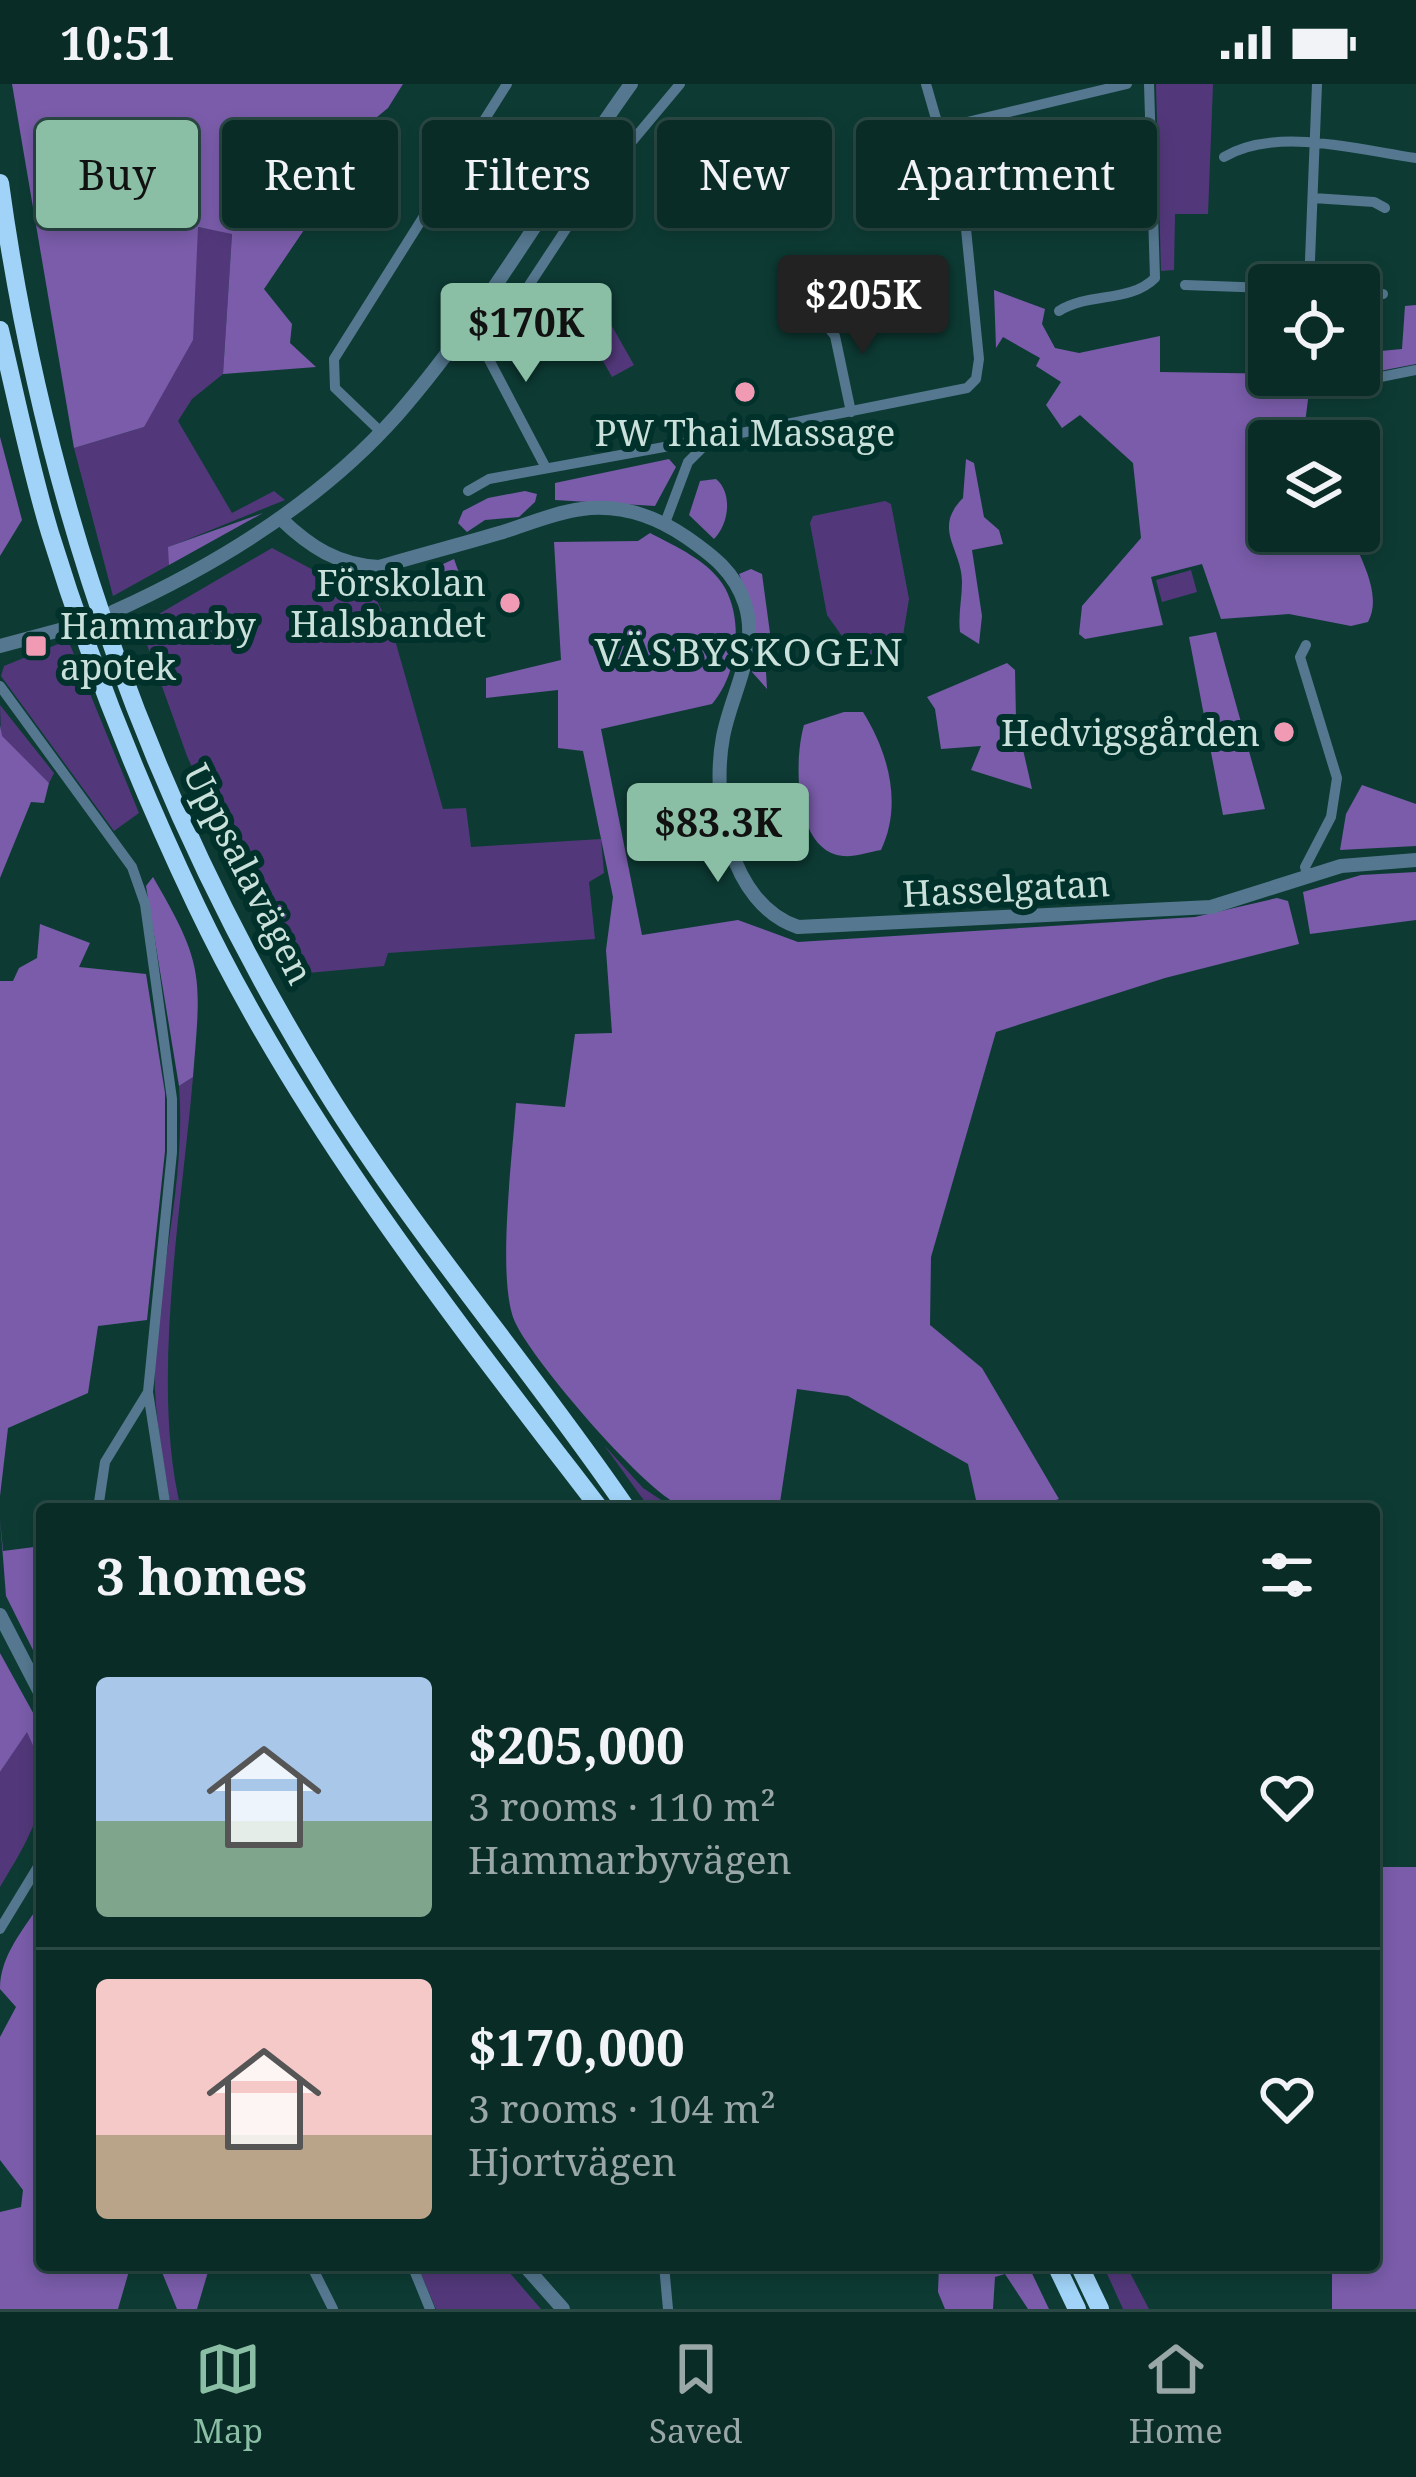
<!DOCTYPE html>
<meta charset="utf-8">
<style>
:root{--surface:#0a2c27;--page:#13342f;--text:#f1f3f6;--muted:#99a7a7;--line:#2a4844;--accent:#8abfa5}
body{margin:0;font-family:"Noto Serif",serif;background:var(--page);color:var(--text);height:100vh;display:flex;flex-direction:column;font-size:45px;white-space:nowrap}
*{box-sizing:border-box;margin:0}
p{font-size:39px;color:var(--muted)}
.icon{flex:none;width:66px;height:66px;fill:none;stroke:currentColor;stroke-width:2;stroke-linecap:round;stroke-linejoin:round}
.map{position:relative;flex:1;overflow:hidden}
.sheet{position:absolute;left:36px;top:1419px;width:1344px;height:768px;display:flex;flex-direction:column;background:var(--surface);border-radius:12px;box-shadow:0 6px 18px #0003,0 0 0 3px var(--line)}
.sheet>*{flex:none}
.top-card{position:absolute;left:36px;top:36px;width:1344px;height:108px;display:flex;gap:24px}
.controls{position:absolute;left:1248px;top:180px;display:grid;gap:24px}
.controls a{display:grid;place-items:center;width:132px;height:132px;border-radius:12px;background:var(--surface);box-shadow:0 6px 18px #0003,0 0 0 3px var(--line);font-size:60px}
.price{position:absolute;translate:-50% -102px;padding:0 27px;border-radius:12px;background:var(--accent);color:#111;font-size:39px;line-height:78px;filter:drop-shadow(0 3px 6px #0008)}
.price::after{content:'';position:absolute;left:50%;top:72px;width:36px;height:27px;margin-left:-18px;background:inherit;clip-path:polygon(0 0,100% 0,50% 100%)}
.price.on{background:#222;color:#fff}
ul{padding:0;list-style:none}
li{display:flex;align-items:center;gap:36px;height:300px;padding:0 60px}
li+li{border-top:3px solid var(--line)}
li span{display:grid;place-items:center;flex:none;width:336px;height:240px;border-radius:12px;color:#555}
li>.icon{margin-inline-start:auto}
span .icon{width:144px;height:144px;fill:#fffc;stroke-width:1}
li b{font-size:51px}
h2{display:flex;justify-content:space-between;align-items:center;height:144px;padding:0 60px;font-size:51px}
.chip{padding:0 42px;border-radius:12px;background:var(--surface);box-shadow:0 6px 18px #0003,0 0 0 3px var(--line);font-size:42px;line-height:108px}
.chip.on{background:var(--accent);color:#111}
.status{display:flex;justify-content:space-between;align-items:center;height:84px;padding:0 60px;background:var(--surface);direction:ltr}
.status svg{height:33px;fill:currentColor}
.menu{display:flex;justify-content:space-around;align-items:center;height:168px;border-top:3px solid var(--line);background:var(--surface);font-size:33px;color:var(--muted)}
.menu a{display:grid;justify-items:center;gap:6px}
.menu .on{color:var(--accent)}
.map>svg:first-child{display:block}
.green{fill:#52387a}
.forest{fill:#7a5caa}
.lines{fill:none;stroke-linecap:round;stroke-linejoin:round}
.minor{stroke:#557890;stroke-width:10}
.tertiary{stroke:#557890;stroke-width:14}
.motorway{stroke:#a0d3f7;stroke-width:18}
.poi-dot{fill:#f09ab4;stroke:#00312a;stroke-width:4.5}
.labels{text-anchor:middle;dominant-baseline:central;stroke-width:12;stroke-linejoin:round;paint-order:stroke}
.poi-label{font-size:36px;fill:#cae1db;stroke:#00312a;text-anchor:end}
.street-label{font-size:36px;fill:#cae1db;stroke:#00312a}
.neighbourhood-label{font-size:39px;letter-spacing:3px;fill:#cae1db;stroke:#00312a}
</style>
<div class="status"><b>10:51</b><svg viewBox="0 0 49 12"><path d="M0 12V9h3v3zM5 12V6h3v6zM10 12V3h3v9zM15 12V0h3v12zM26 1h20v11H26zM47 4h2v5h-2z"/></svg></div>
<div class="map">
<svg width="1416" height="2225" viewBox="0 0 1416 2225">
<rect width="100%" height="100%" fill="#0d3b34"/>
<path class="green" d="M1156,0H1213L1208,130H1175L1174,186L1161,187Z
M197,143L232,149L223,290L192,315L178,337L232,429L274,407L285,416L169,463V481L113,512L74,364L144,343L191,197Z
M609,237L634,281L612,293L587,249Z
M885,417L891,420L909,515L899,576L864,583L827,531L810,439L813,432Z
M272,464L334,497L371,505L393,549L443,725L466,724L471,763L601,755L604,789L589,798L595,855L388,869L384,882L286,891L187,672L140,541Z
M1191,486L1197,508L1162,518L1156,496Z
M68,556L139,729L114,747L1,592L4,582Z
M0,621L54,689L49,699L1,652Z
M193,993C182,1123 150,1300 181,1425H171C163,1373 152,1322 155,1269C161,1180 186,1092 179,1002Z
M604,1361L643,1404L675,1425H650Z
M27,1647C64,1703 29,1754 0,1803V1688Z
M417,2181H503L541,2225H436Z
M1103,2181H1126L1149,2225H1123Z"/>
<path class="forest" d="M12,0H403L388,24L365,43L346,84L264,205L292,240L290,259L316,283L223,290L232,150L198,143L193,256L144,343L74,364Z
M994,206L1045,225L1042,240L1055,264L1079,269L1160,252V288L1358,291L1310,300L1305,339L1312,357H1269V447H1349C1360,473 1383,511 1368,538L1351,542L1289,530L1221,535L1202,480L1151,493L1163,541L1085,555L1079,550L1082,522L1141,454L1133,379L1080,331L1062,344L1046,321L1061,298L1036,282L1040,274L1003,253L996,264Z
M1416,221V280L1359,291V269L1402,265L1405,222Z
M0,353L22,436L0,472Z
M669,375L676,383L655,422L555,416V399Z
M966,375L974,379L984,433L999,446L1003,460L972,466L982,532L979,560L960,548C958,530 962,515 962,498C962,465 932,445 963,414Z
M716,395C733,409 729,440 714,455L689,431L700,397Z
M525,407L537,410L535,418L519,433L485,436L467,448L458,439L463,427L488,414Z
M263,429L169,481L168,463Z
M650,449C675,462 711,478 725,504C744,539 737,591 712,620L601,645L642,851L738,836L798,858L1195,833L1277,814L1288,817L1299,860L1165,894L996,948L931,1173L930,1241L982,1284L1059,1415L1029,1425H978L968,1380L848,1312L797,1305L779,1425C752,1425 713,1432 687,1425C649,1414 532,1276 515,1238C496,1196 513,1069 516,1019L565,1023L575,950L612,949L606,866L613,813L583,667L558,664V606L486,614V594L561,576L554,458L638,457Z
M454,475L459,489L402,511L400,500Z
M751,485L762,490L772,564L765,571L767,605L752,588V522L739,490Z
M1216,548L1265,725L1223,731L1189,553Z
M1007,579L1015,586L1016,635L1032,705L971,686L981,662L941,665L935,625L927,613Z
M844,628H863C888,668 903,720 881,766C869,768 855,773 843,772C793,767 794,675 804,641Z
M0,641L2,652L49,699L44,719L31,718L0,794Z
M1362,701L1416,720V762L1340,766L1346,730Z
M1416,788V836L1310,850L1303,808L1361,791Z
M153,793C205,882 201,892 193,993L179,1002L146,802Z
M40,840L90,859L79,883L146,890L165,1009V1067L147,1236L98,1242L88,1309L8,1344L0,1412V897H13L19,884L37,874Z
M0,1435L3,1467L42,1462V1584L6,1512Z
M0,1569L42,1645V1681L27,1648L0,1688Z
M1374,1783H1416V2225H1332V2181H1374Z
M42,1817V2181H143L129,2187L118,2225H0V2128L21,2123L23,2106L0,2076V1953L16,1923L0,1905C0,1871 24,1845 42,1817Z
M159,2181H210L197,2225H177Z
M939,2181H1028L1049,2225H1028L1005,2190L995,2193L993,2225H945L938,2208Z"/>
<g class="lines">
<path class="minor" d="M942,44L1127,0
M1224,73C1276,42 1359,66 1416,74
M1313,114L1374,118L1385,124
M965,135L1153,98
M1185,201L1269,204
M1309,201L1317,0
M1359,209L1383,210
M1059,227C1089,208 1130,219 1155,194L1149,0
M827,242L835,252L851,328
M1316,306L1416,286
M380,347L335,304L334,275L507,0
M546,384L485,268L593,104L680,0
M468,407L489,395L708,355
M665,439L688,378L711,355L967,304L976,295L979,275L965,135L926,0
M1306,561L1300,573L1337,694L1331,733L1305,783L1308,794
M0,602L132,783L145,820L172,1015V1068L148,1308L166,1425
M98,1425L105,1378L148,1308
M0,1845L42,1776
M311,2181L333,2225
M412,2181L430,2225
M664,2181L668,2225"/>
<path class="tertiary" d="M281,435C310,463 338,481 379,483C420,471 462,460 503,448C528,440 556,428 582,425C620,420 655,432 686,453C712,471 735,488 745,520C760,566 731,609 723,653C711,717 729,820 798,843L1211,823L1341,782L1416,776
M113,528C219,480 320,418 398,330C486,229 553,108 631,0
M0,562L71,543
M0,1531L42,1612
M524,2181L563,2225"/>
<path class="motorway" d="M0,99C44,422 154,728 325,1005C416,1152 530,1283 627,1425
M0,246C16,313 30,383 50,449C89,576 139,701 196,821C300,1040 453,1233 600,1425
M1056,2181L1077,2225
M1079,2181L1100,2225"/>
</g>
<g class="poi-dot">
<circle cx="745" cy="308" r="12"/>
<circle cx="510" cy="519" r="12"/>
<rect x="24" y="550" width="24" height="24" rx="6"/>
<circle cx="1284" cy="648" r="12"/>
</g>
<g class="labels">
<g class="poi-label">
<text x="745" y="348" text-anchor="middle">PW Thai Massage</text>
<text x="486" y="498">Förskolan<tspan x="486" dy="41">Halsbandet</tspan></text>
<text x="60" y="541" text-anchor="start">Hammarby<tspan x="60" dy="41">apotek</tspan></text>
<text x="1260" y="648">Hedvigsgården</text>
</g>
<g class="street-label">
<text transform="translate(249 790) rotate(63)">Uppsalavägen</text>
<text transform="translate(1006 804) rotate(-3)">Hasselgatan</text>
</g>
<g class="neighbourhood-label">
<text x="750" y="566">VÄSBYSKOGEN</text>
</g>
</g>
</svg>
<div class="controls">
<a><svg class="icon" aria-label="locate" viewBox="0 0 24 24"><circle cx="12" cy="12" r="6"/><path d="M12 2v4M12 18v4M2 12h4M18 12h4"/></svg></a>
<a><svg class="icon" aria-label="layers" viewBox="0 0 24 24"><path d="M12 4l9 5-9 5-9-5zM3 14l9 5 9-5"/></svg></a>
</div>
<b class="price on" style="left:863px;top:273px">$205K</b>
<b class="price" style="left:526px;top:301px">$170K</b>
<b class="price" style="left:718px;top:801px">$83.3K</b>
<div class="top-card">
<a class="chip on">Buy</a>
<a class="chip">Rent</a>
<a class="chip">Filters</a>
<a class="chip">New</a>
<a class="chip">Apartment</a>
</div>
<section class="sheet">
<h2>3 homes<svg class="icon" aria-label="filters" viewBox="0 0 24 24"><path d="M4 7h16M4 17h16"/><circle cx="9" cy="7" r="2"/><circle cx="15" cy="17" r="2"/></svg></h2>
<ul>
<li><span style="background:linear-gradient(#a9c7e8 60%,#7fa58c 0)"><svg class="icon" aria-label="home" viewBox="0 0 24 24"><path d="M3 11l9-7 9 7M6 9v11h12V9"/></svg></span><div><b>$205,000</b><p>3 rooms · 110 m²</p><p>Hammarbyvägen</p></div><svg class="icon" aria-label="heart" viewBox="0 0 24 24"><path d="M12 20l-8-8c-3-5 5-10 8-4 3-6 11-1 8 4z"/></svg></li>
<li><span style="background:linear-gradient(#f6c9c9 65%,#b9a48a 0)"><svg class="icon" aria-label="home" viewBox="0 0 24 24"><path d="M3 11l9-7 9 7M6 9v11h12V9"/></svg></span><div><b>$170,000</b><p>3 rooms · 104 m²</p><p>Hjortvägen</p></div><svg class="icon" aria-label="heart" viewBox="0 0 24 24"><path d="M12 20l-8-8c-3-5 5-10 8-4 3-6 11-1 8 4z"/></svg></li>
</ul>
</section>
</div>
<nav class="menu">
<a class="on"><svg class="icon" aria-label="map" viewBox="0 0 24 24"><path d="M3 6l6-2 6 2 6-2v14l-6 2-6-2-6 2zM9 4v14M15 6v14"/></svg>Map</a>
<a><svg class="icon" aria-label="saved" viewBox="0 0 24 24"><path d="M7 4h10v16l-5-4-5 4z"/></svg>Saved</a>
<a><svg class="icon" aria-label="home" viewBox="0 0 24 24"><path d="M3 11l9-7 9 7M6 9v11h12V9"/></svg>Home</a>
</nav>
